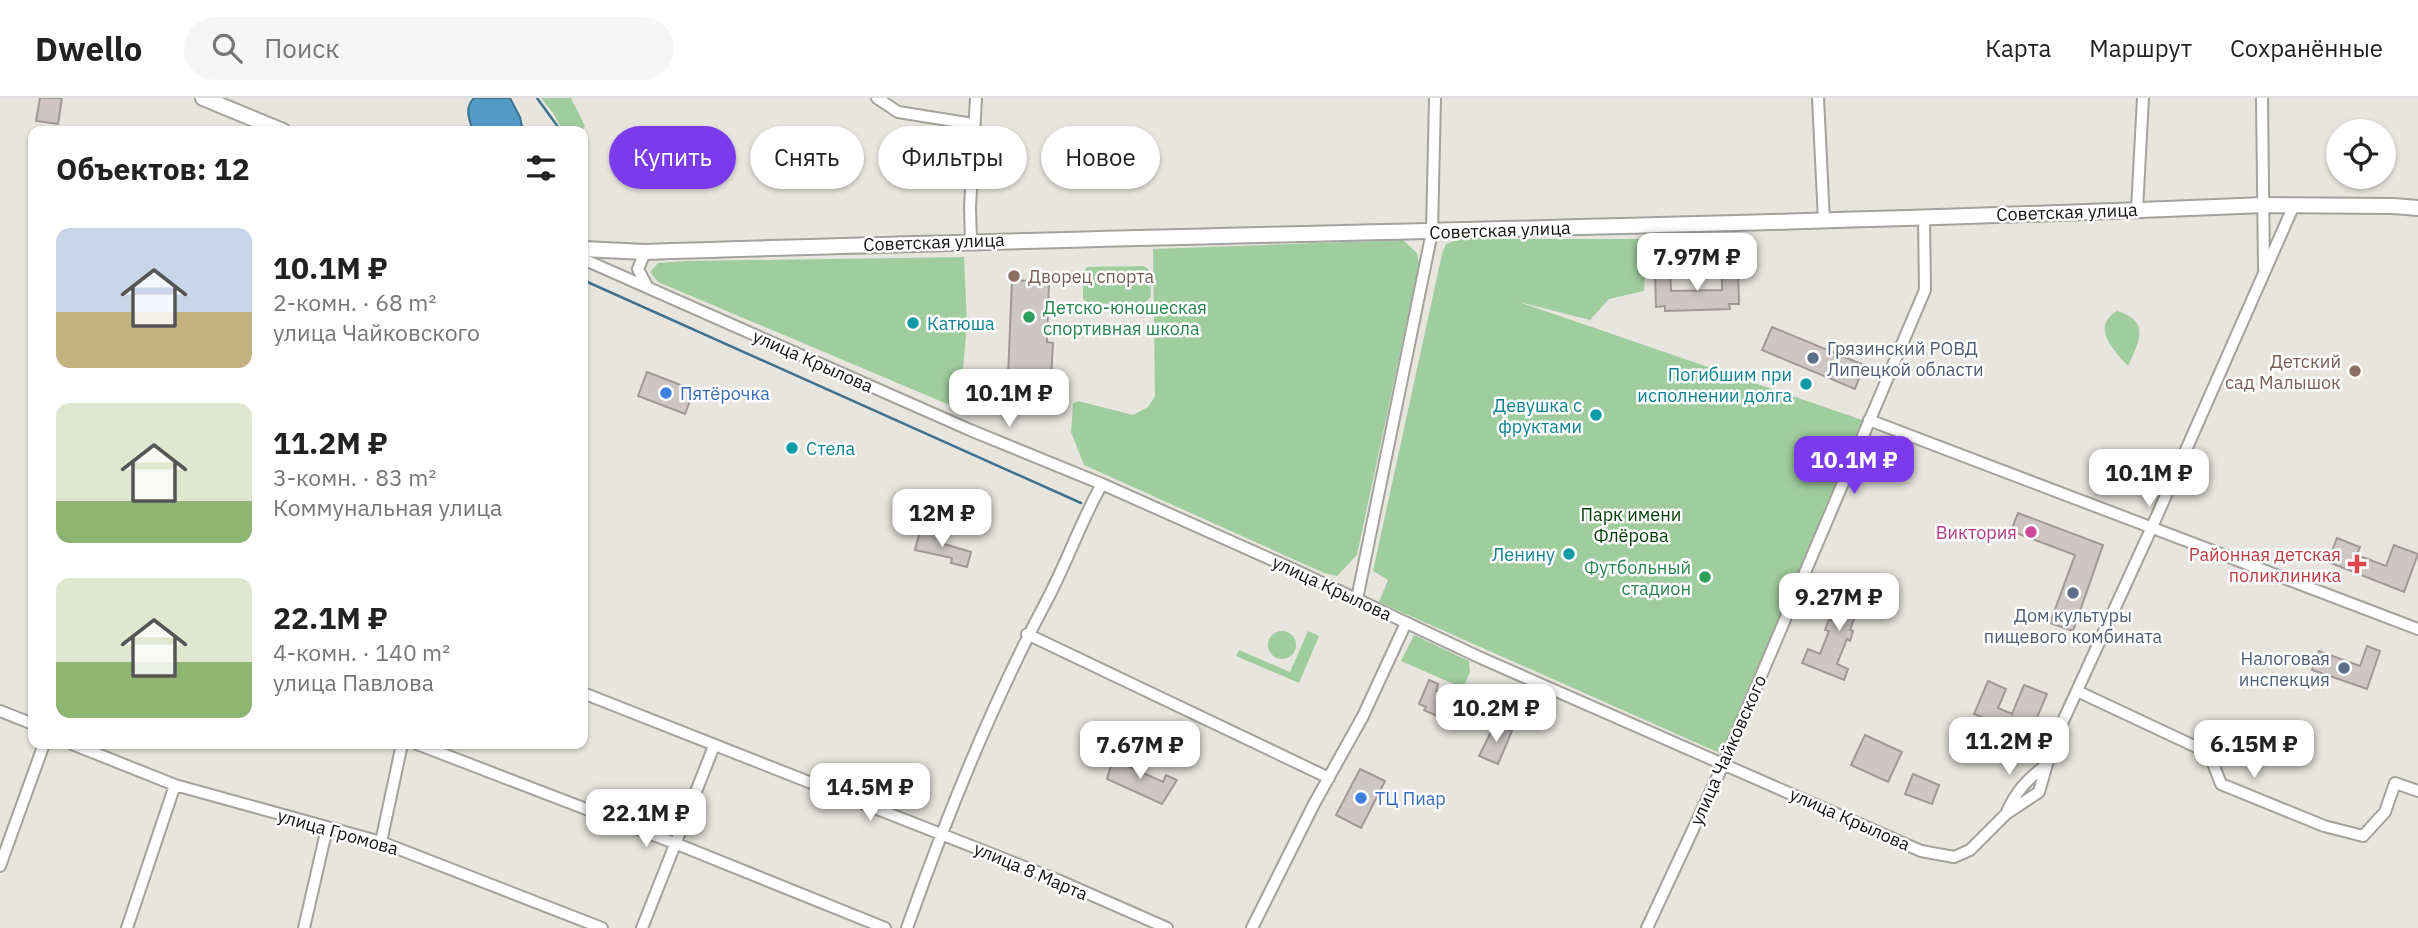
<!DOCTYPE html>
<html lang="ru">
<meta charset="utf-8">
<style>
:root{--surface:#fff;--page:#f6f6f6;--text:#222;--muted:#767676;--line:#e0e0e0;--accent:#7c3aed}
body{margin:0;font-family:"IBM Plex Sans",sans-serif;background:var(--page);color:var(--text);height:100vh;display:flex;flex-direction:column;font-size:26px;white-space:nowrap}
*{box-sizing:border-box;margin:0}
p{font-size:23px;color:var(--muted)}
.icon{flex:none;width:38px;height:38px;fill:none;stroke:currentColor;stroke-width:2;stroke-linecap:round;stroke-linejoin:round}
.map{position:relative;flex:1;overflow:hidden}
.side{position:absolute;left:28px;top:28px;width:560px;height:623px;display:flex;flex-direction:column;background:var(--surface);border-radius:14px;box-shadow:0 2px 5px #0004}
.side>*{flex:none}
.guide{position:absolute;left:609px;top:28px;width:665px;height:63px;display:flex;gap:14px}
.buttons{position:absolute;left:2326px;top:21px;display:grid;gap:14px}
.buttons a{display:grid;place-items:center;width:70px;height:70px;border-radius:50%;background:var(--surface);box-shadow:0 2px 5px #0004;font-size:35px}
.price{position:absolute;translate:-50% -60px;padding:0 16px;border-radius:14px;background:#fff;color:#222;font-size:23px;line-height:46px;filter:drop-shadow(0 2px 4px #0008)}
.price::after{content:'';position:absolute;left:50%;top:42px;width:21px;height:16px;margin-left:-10px;background:inherit;clip-path:polygon(0 0,100% 0,50% 100%)}
.price.active{background:var(--accent);color:#fff}
ul{padding:0;list-style:none}
li{display:flex;align-items:center;gap:21px;height:175px;padding:0 28px}
li span{display:grid;place-items:center;flex:none;width:196px;height:140px;border-radius:14px;color:#555}
li>.icon{margin-inline-start:auto}
span .icon{width:84px;height:84px;fill:#fffc;stroke-width:1}
li b{font-size:30px}
h2{display:flex;justify-content:space-between;align-items:center;height:84px;padding:0 28px;font-size:30px}
.tag{padding:0 24px;border-radius:32px;background:var(--surface);box-shadow:0 2px 5px #0004;font-size:24px;line-height:63px}
.tag.active{background:var(--accent);color:#fff}
header{display:flex;align-items:center;gap:42px;box-sizing:border-box;height:98px;padding:0 35px;background:var(--surface);border-bottom:2px solid var(--line)}
header strong{font-size:33px}
nav{display:flex;gap:38px;margin-inline-start:auto;font-size:24px}
.search{width:490px;height:63px;background:var(--page);display:flex;align-items:center;gap:18px;box-sizing:border-box;padding:0 24px;border-radius:38px;color:var(--muted);font-size:26px}
.map>svg:first-child{display:block}
.green{fill:#a0cd9e}
.water{fill:#519bc6;stroke:#3f7290;stroke-width:2}
.lines{fill:none;stroke-linecap:round;stroke-linejoin:round}
.stream{stroke:#3f7290;stroke-width:2.5}
.building{fill:#cdc6c5;stroke:#9f9897;stroke-width:2}
.street-casing{stroke:#a4a29c;stroke-width:14}
.secondary-casing{stroke:#a4a29c;stroke-width:18}
.street{stroke:#fff;stroke-width:10}
.secondary{stroke:#fff;stroke-width:14}
.education-dot{fill:#8d6e63;stroke:#fff;stroke-width:2.5}
.leisure-dot{fill:#2e9e5b;stroke:#fff;stroke-width:2.5}
.culture-dot{fill:#0f9aa8;stroke:#fff;stroke-width:2.5}
.service-dot{fill:#5c6f8a;stroke:#fff;stroke-width:2.5}
.shop-dot{fill:#3f7fe0;stroke:#fff;stroke-width:2.5}
.hotel-dot{fill:#d1479c;stroke:#fff;stroke-width:2.5}
.health-dot{fill:#e0444e;stroke:#fff;stroke-width:2.5}
.labels{text-anchor:middle;dominant-baseline:central;stroke-width:5;stroke-linejoin:round;paint-order:stroke}
.street-label{font-size:18px;fill:#141311;stroke:#fff}
.education-label{font-size:18px;fill:#785e54;stroke:#fff;text-anchor:start}
.leisure-label{font-size:18px;fill:#27864d;stroke:#fff;text-anchor:start}
.culture-label{font-size:18px;fill:#0d838f;stroke:#fff;text-anchor:end}
.service-label{font-size:18px;fill:#4e5e75;stroke:#fff;text-anchor:start}
.shop-label{font-size:18px;fill:#366cbe;stroke:#fff;text-anchor:start}
.park-label{font-size:18px;fill:#003b03;stroke:#fff}
.hotel-label{font-size:18px;fill:#b23c85;stroke:#fff;text-anchor:end}
.health-label{font-size:18px;fill:#be3a42;stroke:#fff;text-anchor:end}
</style>
<header>
<strong>Dwello</strong>
<div class="search"><svg class="icon" aria-label="search" viewBox="0 0 24 24"><circle cx="10" cy="10" r="6"/><path d="M15 15l6 6"/></svg>Поиск</div>
<nav><a>Карта</a><a>Маршрут</a><a>Сохранённые</a></nav>
</header>
<div class="map">
<svg width="2418" height="830" viewBox="0 0 2418 830">
<rect width="100%" height="100%" fill="#e8e5df"/>
<path class="green" d="M541,0H571L585,28L582,33H563L553,15Z
M1459,141H1647L1644,193L1609,201L1590,222L1519,204L1865,323L1724,657L1379,504L1388,482L1373,473L1442,156L1446,146Z
M1403,142L1417,155L1419,166L1357,457L1337,478L1324,475L1084,367L1071,334L1073,306L1078,303L1133,317L1148,309L1155,298L1153,151Z
M964,159L967,226L960,307L952,308L658,184L650,174L658,165L685,163Z
M1144,168L1150,173L1151,199L1145,205L1088,206L1083,201V175L1087,169Z
M2117,213C2151,223 2139,244 2128,268C2114,253 2090,229 2117,213Z
M1268 547a14 14 0 1 1 28 0a14 14 0 1 1-28 0Z
M1308,533L1319,538L1299,585L1236,558L1239,552L1290,574Z
M1414,537L1469,563L1470,574L1463,590L1401,563Z"/>
<path class="water" d="M474,0H510L520,19L523,33H473C469,21 464,10 474,0Z"/>
<g class="lines">
<path class="stream" d="M537,0L561,33
M583,182L1081,405"/>
</g>
<path class="building" d="M40,0H62L58,26L36,23Z
M1722,169H1738L1739,206H1729L1730,211L1700,212L1665,213V208L1656,209L1655,172L1670,171L1671,193L1722,192Z
M1012,182L1049,184L1047,244L1053,245L1051,280L1008,278Z
M1772,229L1864,267L1855,291L1762,252Z
M647,274L694,292L685,316L638,298Z
M2018,415L2103,447L2073,533L2050,525L2075,457L2011,433Z
M920,433L946,439L944,446L971,454L967,469L951,465L952,460L915,452Z
M2337,440L2360,449L2357,457L2386,468L2394,447L2418,456L2404,494L2328,464Z
M1834,488L1874,504L1868,520L1856,516L1850,532L1853,533L1850,543L1847,541L1837,566L1848,571L1844,582L1802,565L1808,551L1820,556L1829,533L1825,532L1829,521L1834,523L1841,504L1829,500Z
M2367,548L2380,553L2367,591L2312,572L2319,553L2360,568Z
M1429,582L1438,586L1436,593L1446,597L1437,618L1424,612L1426,609L1419,606Z
M1988,583L2006,591L1998,610L2012,616L2024,587L2047,596L2021,657L2005,650L2012,631L1974,616Z
M1495,626L1512,633L1498,666L1479,658Z
M1865,637L1902,654L1888,684L1851,667Z
M1115,654L1124,658L1121,665L1163,684L1166,677L1177,682L1162,706L1107,681Z
M1360,671L1385,683L1361,730L1336,717Z
M1913,676L1939,687L1932,706L1905,696Z"/>
<g class="lines">
<g class="street-casing">
<path id="street" d="M877,0L898,14L973,26
M1818,0L1824,123
M2262,0L2264,170
M2137,112L2143,0
M971,143L970,109L976,0
M645,154L638,171L647,188
M583,161L970,332L1102,386L1297,473L1481,560L1921,753L1954,759L1970,752L2006,716L2039,694L2053,645L2152,429L2294,107
M1869,322L2418,531
M1357,501L1432,134L1435,0
M1027,536L1329,680
M2077,593L2209,655L2221,686L2324,728L2363,738L2385,714L2395,685L2418,693
M583,595L1060,783L1167,830
M0,613L33,626
M72,646L175,687L381,744L602,830
M417,646L677,746L885,830
M2006,716C2015,695 2026,682 2045,668
M381,744L402,646
M0,768L44,646
M127,830L175,687
M304,830L327,730
M642,830L714,648
M907,830C947,717 991,607 1047,502C1067,464 1081,423 1102,386
M1252,830L1314,706L1363,618L1406,525
M1647,830L1724,665L1925,192L1924,119"/>
</g>
<g class="secondary-casing">
<path id="secondary" d="M203,0L283,33
M583,151L645,154C1185,136 1725,130 2264,107L2393,108L2418,110"/>
</g>
<use href="#street" class="street"/>
<use href="#secondary" class="secondary"/>
</g>
<g class="education-dot">
<circle cx="1014" cy="178" r="7"/>
<circle cx="2355" cy="273" r="7"/>
</g>
<g class="leisure-dot">
<circle cx="1029" cy="219" r="7"/>
<circle cx="1705" cy="479" r="7"/>
</g>
<g class="culture-dot">
<circle cx="913" cy="225" r="7"/>
<circle cx="1806" cy="286" r="7"/>
<circle cx="1596" cy="317" r="7"/>
<circle cx="792" cy="350" r="7"/>
<circle cx="1569" cy="456" r="7"/>
</g>
<g class="service-dot">
<circle cx="1813" cy="260" r="7"/>
<circle cx="2073" cy="495" r="7"/>
<circle cx="2344" cy="570" r="7"/>
</g>
<g class="shop-dot">
<circle cx="666" cy="295" r="7"/>
<circle cx="1361" cy="700" r="7"/>
</g>
<circle class="hotel-dot" cx="2031" cy="434" r="7"/>
<path class="health-dot" d="M2353.5 455.5h7v7h7v7h-7v7h-7v-7h-7v-7h7z"/>
<g class="labels">
<g class="street-label">
<text transform="translate(2067 114) rotate(-2)">Советская улица</text>
<text transform="translate(1500 132) rotate(-2)">Советская улица</text>
<text transform="translate(934 144) rotate(-2)">Советская улица</text>
<text transform="translate(813 263) rotate(24)">улица Крылова</text>
<text transform="translate(1332 490) rotate(25)">улица Крылова</text>
<text transform="translate(1728 652) rotate(-66)">улица Чайковского</text>
<text transform="translate(1850 721) rotate(24)">улица Крылова</text>
<text transform="translate(338 734) rotate(16)">улица Громова</text>
<text transform="translate(1031 773) rotate(23)">улица 8 Марта</text>
</g>
<g class="education-label">
<text x="1028" y="178">Дворец спорта</text>
<text x="2341" y="263" text-anchor="end">Детский<tspan x="2341" dy="21">сад Малышок</tspan></text>
</g>
<g class="leisure-label">
<text x="1043" y="209">Детско-юношеская<tspan x="1043" dy="21">спортивная школа</tspan></text>
<text x="1691" y="469" text-anchor="end">Футбольный<tspan x="1691" dy="21">стадион</tspan></text>
</g>
<g class="culture-label">
<text x="927" y="225" text-anchor="start">Катюша</text>
<text x="1792" y="276">Погибшим при<tspan x="1792" dy="21">исполнении долга</tspan></text>
<text x="1582" y="307">Девушка с<tspan x="1582" dy="21">фруктами</tspan></text>
<text x="806" y="350" text-anchor="start">Стела</text>
<text x="1555" y="456">Ленину</text>
</g>
<g class="service-label">
<text x="1827" y="250">Грязинский РОВД<tspan x="1827" dy="21">Липецкой области</tspan></text>
<text x="2073" y="517" text-anchor="middle">Дом культуры<tspan x="2073" dy="21">пищевого комбината</tspan></text>
<text x="2330" y="560" text-anchor="end">Налоговая<tspan x="2330" dy="21">инспекция</tspan></text>
</g>
<g class="shop-label">
<text x="680" y="295">Пятёрочка</text>
<text x="1375" y="700">ТЦ Пиар</text>
</g>
<g class="park-label">
<text x="1631" y="416">Парк имени<tspan x="1631" dy="21">Флёрова</tspan></text>
</g>
<g class="hotel-label">
<text x="2017" y="434">Виктория</text>
</g>
<g class="health-label">
<text x="2341" y="456">Районная детская<tspan x="2341" dy="21">поликлиника</tspan></text>
</g>
</g>
</svg>
<div class="buttons">
<a><svg class="icon" aria-label="locate" viewBox="0 0 24 24"><circle cx="12" cy="12" r="6"/><path d="M12 2v4M12 18v4M2 12h4M18 12h4"/></svg></a>
</div>
<b class="price" style="left:1697px;top:195px">7.97M ₽</b>
<b class="price" style="left:1009px;top:331px">10.1M ₽</b>
<b class="price active" style="left:1854px;top:398px">10.1M ₽</b>
<b class="price" style="left:2149px;top:411px">10.1M ₽</b>
<b class="price" style="left:942px;top:451px">12M ₽</b>
<b class="price" style="left:1839px;top:535px">9.27M ₽</b>
<b class="price" style="left:1496px;top:646px">10.2M ₽</b>
<b class="price" style="left:2009px;top:679px">11.2M ₽</b>
<b class="price" style="left:2254px;top:682px">6.15M ₽</b>
<b class="price" style="left:1140px;top:683px">7.67M ₽</b>
<b class="price" style="left:870px;top:725px">14.5M ₽</b>
<b class="price" style="left:646px;top:751px">22.1M ₽</b>
<div class="guide">
<a class="tag active">Купить</a>
<a class="tag">Снять</a>
<a class="tag">Фильтры</a>
<a class="tag">Новое</a>
</div>
<section class="side">
<h2>Объектов: 12<svg class="icon" aria-label="filters" viewBox="0 0 24 24"><path d="M4 7h16M4 17h16"/><circle cx="9" cy="7" r="2"/><circle cx="15" cy="17" r="2"/></svg></h2>
<ul>
<li><span style="background:linear-gradient(#c9d6e8 60%,#c2b280 0)"><svg class="icon" aria-label="home" viewBox="0 0 24 24"><path d="M3 11l9-7 9 7M6 9v11h12V9"/></svg></span><div><b>10.1M ₽</b><p>2-комн. · 68 m²</p><p>улица Чайковского</p></div></li>
<li><span style="background:linear-gradient(#dfe7d0 70%,#8fb573 0)"><svg class="icon" aria-label="home" viewBox="0 0 24 24"><path d="M3 11l9-7 9 7M6 9v11h12V9"/></svg></span><div><b>11.2M ₽</b><p>3-комн. · 83 m²</p><p>Коммунальная улица</p></div></li>
<li><span style="background:linear-gradient(#dfe7d0 60%,#8fb573 0)"><svg class="icon" aria-label="home" viewBox="0 0 24 24"><path d="M3 11l9-7 9 7M6 9v11h12V9"/></svg></span><div><b>22.1M ₽</b><p>4-комн. · 140 m²</p><p>улица Павлова</p></div></li>
</ul>
</section>
</div>
